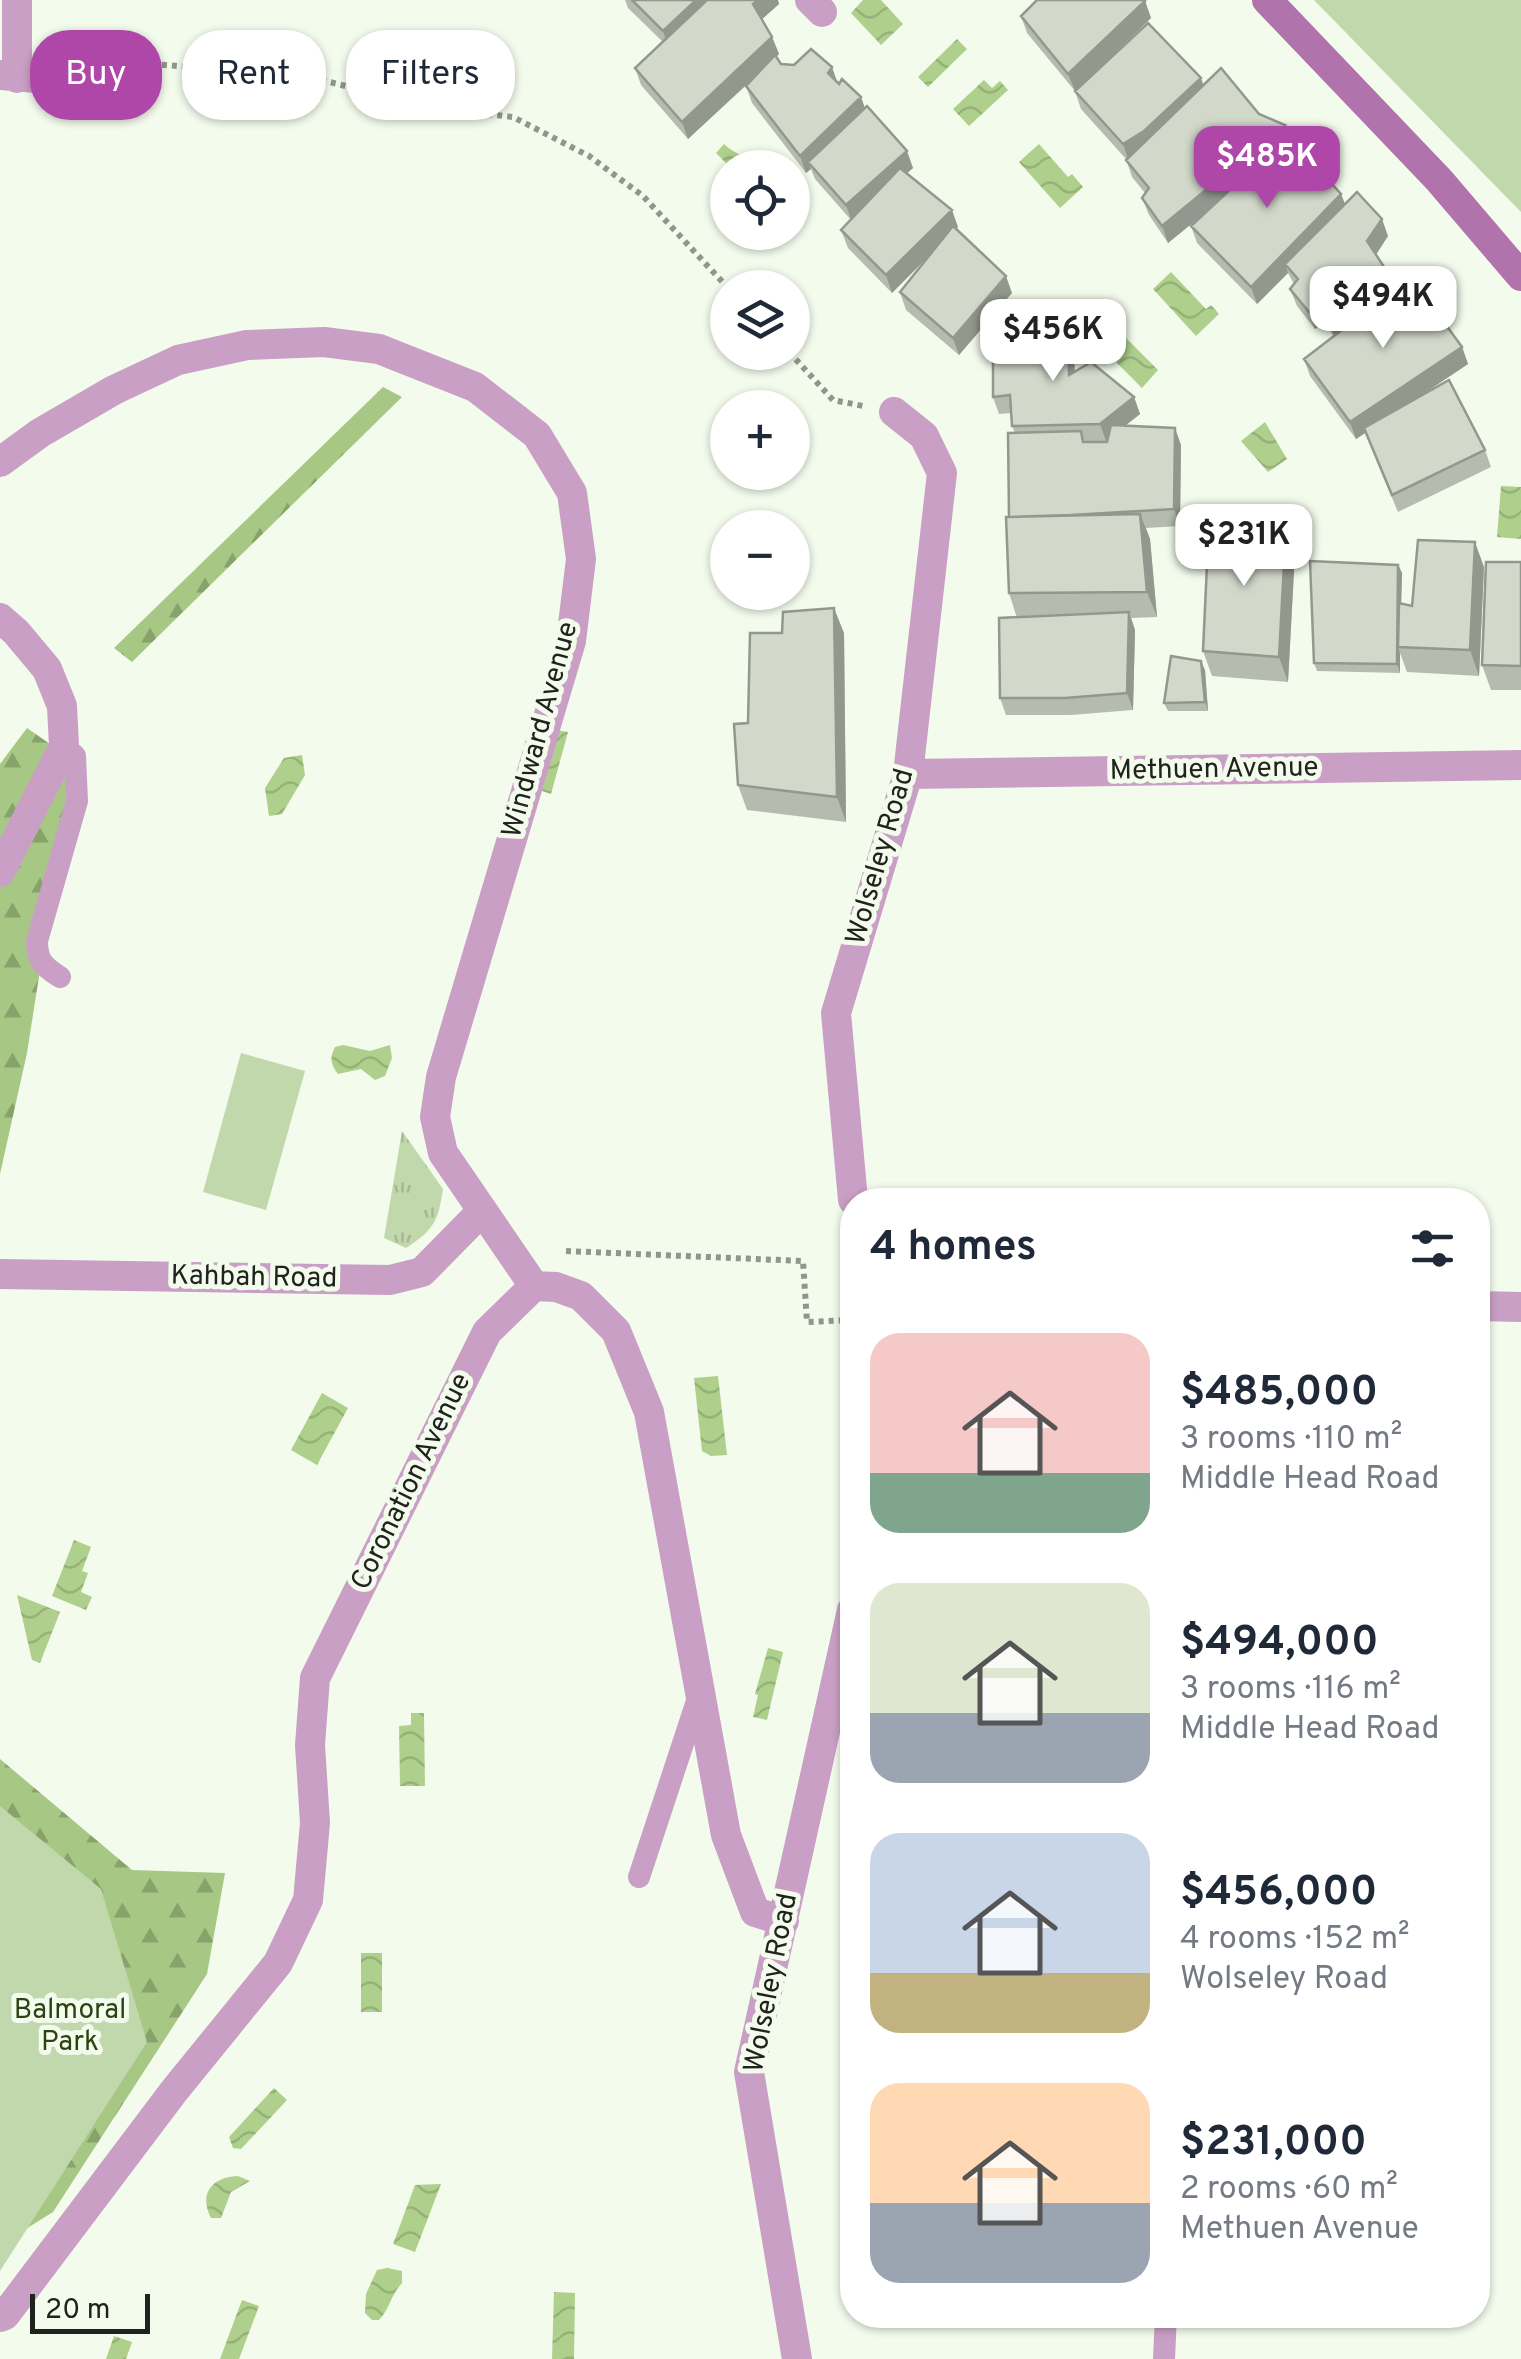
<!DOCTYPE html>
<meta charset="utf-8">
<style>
:root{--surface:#fff;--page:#f6f6f7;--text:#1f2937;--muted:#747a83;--accent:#af47a9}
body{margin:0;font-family:Overpass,sans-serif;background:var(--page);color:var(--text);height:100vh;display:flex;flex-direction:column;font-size:38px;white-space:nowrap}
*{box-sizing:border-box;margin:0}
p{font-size:32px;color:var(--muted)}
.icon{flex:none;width:55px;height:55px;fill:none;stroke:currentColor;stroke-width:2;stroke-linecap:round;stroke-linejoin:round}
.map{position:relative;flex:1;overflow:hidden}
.details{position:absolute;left:840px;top:1188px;width:650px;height:1140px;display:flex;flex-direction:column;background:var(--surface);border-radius:40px;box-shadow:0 2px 8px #0004}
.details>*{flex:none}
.guide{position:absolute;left:30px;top:30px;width:660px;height:90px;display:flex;gap:20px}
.fabs{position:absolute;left:710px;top:150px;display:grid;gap:20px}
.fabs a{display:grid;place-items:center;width:100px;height:100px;border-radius:50%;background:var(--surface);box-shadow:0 2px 8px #0004;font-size:50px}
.scale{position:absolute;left:30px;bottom:25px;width:120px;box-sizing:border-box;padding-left:10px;border:5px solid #20221d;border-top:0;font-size:28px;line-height:35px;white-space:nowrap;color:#20221d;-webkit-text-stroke:8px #f3fbec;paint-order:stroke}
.price{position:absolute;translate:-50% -85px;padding:0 22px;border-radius:20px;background:#fff;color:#222;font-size:32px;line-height:65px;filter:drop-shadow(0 2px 5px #0008)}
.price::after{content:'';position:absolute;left:50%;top:60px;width:30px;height:22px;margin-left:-15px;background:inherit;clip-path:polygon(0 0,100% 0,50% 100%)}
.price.current{background:var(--accent);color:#fff}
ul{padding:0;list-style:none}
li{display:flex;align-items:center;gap:30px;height:250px;padding:0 30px}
li span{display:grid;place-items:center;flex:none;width:280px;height:200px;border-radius:30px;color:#555}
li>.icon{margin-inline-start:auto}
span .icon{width:120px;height:120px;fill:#fffc;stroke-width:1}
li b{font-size:42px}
h2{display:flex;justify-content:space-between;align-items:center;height:120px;padding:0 30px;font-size:42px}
.chip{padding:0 35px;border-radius:40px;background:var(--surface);box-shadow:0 2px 8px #0004;font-size:35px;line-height:90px}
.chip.current{background:var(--accent);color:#fff}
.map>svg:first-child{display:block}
.grass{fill:url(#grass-tufts)}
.forest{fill:url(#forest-firs)}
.park{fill:#c1d8ac}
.water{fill:url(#water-waves)}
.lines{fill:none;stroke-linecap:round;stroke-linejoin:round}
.path{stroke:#91968c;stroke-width:6;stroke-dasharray:5 5;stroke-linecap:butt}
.lane{stroke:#ca9fc5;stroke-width:22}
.street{stroke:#ca9fc5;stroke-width:30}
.secondary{stroke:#b173ab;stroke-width:30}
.wall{fill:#b5bbaf}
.shaded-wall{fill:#93988e}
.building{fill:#d2d9cb;stroke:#93988e;stroke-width:2.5}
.labels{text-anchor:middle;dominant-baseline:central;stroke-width:10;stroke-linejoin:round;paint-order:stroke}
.street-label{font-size:28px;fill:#20221d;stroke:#f3fbec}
.park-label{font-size:28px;fill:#2d4212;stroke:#f3fbec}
</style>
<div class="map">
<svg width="1521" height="2359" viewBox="0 0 1521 2359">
<defs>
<pattern id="grass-tufts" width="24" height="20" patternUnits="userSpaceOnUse" patternTransform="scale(2.5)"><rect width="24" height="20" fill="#c1d8ac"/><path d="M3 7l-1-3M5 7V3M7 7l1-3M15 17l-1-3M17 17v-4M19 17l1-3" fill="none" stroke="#a6b994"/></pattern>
<pattern id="forest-firs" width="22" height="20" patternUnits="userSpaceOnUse" patternTransform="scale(2.5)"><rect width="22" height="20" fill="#a6c884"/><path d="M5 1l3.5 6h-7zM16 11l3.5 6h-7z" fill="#87a26b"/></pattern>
<pattern id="water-waves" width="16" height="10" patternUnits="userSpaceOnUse" patternTransform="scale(2.5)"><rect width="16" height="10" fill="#aed08c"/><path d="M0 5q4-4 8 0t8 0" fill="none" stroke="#95b278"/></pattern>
</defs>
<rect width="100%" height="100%" fill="#f3fbec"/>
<path class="grass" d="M402,1131L443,1189C438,1221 434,1230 406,1248L384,1238Z"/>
<path class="forest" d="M383,387L402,397L132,662L114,648Z
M27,728L73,760L27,1053L0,1174V764Z
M0,1759L132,1870L225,1873L207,1974L53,2212L0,2245Z"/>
<path class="park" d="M1314,0H1521V212Z
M241,1053L305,1071L266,1210L203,1192Z
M0,1806L101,1889L147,2042L0,2271Z"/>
<path class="water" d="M863,0H881L903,24L881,45L851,13Z
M957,39L967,49L928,87L918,77Z
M984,80L992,88L1000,81L1008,90L969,126L953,109Z
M724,144C736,156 752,157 762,167H730L716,153Z
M1039,144L1068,177L1072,174L1083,187L1060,208L1019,162Z
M1171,272L1206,309L1211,305L1219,314L1196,336L1153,289Z
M1120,332L1158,370L1142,388L1103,349Z
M1265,422L1287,459L1268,472L1241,441Z
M1501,486L1521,487V539L1497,537Z
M557,730L568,732L551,794L542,791Z
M302,755L305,775L282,814L269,816L265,788L284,758Z
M343,1045L370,1051L390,1045L392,1058L385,1076L375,1080L361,1069L338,1074C331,1064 329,1059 335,1047Z
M718,1376L727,1455L711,1456L702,1451L694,1378Z
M322,1393L348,1408L317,1465L291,1450Z
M74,1540L91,1547L82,1571L88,1573L81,1592L92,1597L86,1610L52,1596Z
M17,1595L60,1612L40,1663L32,1660Z
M768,1648L783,1652L767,1720L753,1717L758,1695L755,1694Z
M411,1713H424L425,1786H400L399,1726L411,1725Z
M361,1953H382V2012H361Z
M274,2088L287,2100L241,2149L233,2148L229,2137Z
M238,2176L250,2181L231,2192L221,2218H211C198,2193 213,2177 238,2176Z
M441,2184L415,2252L393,2244L415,2185Z
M387,2268L402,2271V2283C390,2296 390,2309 379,2320H372L365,2313L366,2294L377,2270Z
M554,2292L575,2293L574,2359H552Z
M242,2300L259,2306L239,2359H220Z
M114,2336L132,2342L126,2359H106Z"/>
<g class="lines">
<path class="path" d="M142,63L314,78L428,107L513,117L589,156L643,196L728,288
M789,352L833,400L863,406
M566,1251L803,1261L807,1322L852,1320"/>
<path class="lane" d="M60,977C44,967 37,961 37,941L77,801L75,756L64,746
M639,1877L699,1695
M1164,2359L1166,2315"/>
<path class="street" d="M810,0L822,12
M0,75L118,85
M17,78V0
M0,462L40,433L114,390L178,360L247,345L324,342L379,349L475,387L537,435L572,493L581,559L571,641L441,1077L435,1117L443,1153L534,1286
M0,618L16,632L47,669L62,706L64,746L0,872
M908,774L1521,765
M853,1200L836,1013L908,774L942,473L924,436L894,412
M0,1274L390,1280L422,1272L482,1211
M1478,1306L1521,1307
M0,2317L5,2315L174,2091L278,1963L308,1900L315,1823L310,1745L315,1678L487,1332L534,1286L556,1287L581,1296L616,1331L649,1412L726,1835L755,1912L784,1921
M797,2359L749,2072L852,1610"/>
<path class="secondary" d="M1267,0L1439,180L1521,276"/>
</g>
<path class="wall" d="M625,0H778L779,4L762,19L772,37L779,54L776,57L781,64L837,82L861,97L865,109L913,168L906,174L958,227L956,228L1012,293L959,355L906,310L900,292L929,255L892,293L848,248L841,230L851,220L815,179L811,169L806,173L752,103L746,86L751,81L688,139L641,85L635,68L663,42L628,8Z
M1145,1L1151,18L1075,91L1027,33L1021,16Z
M1203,85L1259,114L1290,138L1341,194L1345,204L1388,236L1376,254L1392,279L1395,289L1462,347L1468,364L1421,395L1485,450L1491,467L1398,512L1365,433L1356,439L1310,376L1304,359L1333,336L1325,321L1315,329L1297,306L1290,289L1294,284L1288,273L1257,304L1197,243L1191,226L1212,207L1168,243L1149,215L1142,198L1145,193L1132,177L1126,159L1081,109L1075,91Z
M1068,337L1074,354L1075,372L1134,397L1140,414L1126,425L1181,445L1180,526L1146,528L1150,539L1157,617L1131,618L1135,630L1133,710L1071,715H1006L1000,698L1017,618L1009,593L1015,433L1012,426L1011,413L999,414L993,397Z
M1295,552L1288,682L1212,676L1203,651Z
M1521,562V690H1491L1482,665Z
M1398,565L1402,573L1401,603L1412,606L1484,567L1479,676L1407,672L1400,653V673L1317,671L1314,663Z
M844,633L846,822L747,810L738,785L748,723Z
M1205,670L1208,711H1168L1164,703Z"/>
<path class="shaded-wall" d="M696,0H720L669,48L663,31Z
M758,0H778L779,4L759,22L753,4Z
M1145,1L1151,18L1075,91L1068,74Z
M772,37L779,54L688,139L682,122Z
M832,67L838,84L828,73Z
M1201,78L1207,95L1129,162L1123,144Z
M861,97L867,114L808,162L811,169L806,173L800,156Z
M1285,125L1292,142L1168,243L1162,226Z
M907,151L913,168L852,222L846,205Z
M1341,194L1348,212L1285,264L1288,273L1257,304L1251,287Z
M952,210L958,227L892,293L886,275Z
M1382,219L1388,236L1374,258L1367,241Z
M1006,276L1012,293L959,355L953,338Z
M1392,279L1398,297L1337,344L1331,327Z
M1319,304L1325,321L1315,329L1309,312Z
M1068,337L1074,354L1075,392L1069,375Z
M1462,347L1468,364L1356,439L1350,422Z
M1134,397L1140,414L1106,441L1100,424Z
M1175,428L1181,445L1180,526L1174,509Z
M1140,514L1150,539L1157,617L1147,592Z
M1286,527L1295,552L1288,682L1279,657Z
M1475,542L1484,567L1479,676L1470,650Z
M1398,565L1402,573L1400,647H1398L1400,653V673L1397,664Z
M834,608L844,633L846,822L837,797Z
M1129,612L1135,630L1133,710L1127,693Z
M1201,661L1205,670L1208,711L1205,702Z"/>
<path class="building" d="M632,0H696L663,31Z
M707,0H758L753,4L772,37L682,122L635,68Z
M1037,0H1144L1145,1L1068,74L1021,16Z
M1148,23L1201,78L1144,131L1123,144L1075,91Z
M811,49L832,67L828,73L839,84L842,79L861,97L800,156L746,86L775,55L781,64L794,65Z
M1221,68L1259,114L1285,125L1162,226L1142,198L1149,188L1126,160Z
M867,106L907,151L846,205L808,162Z
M1288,136L1341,194L1251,287L1191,226Z
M900,168L952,210L886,275L841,230Z
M1357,192L1382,219L1367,241L1392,279L1331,327L1319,304L1309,312L1290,289L1298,279L1285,264Z
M953,226L1006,276L953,338L900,292Z
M1411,277L1462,347L1350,422L1304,359Z
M1060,324L1068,337L1069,375L1091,362L1134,397L1100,424L1012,426L1010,395L993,397V351Z
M1449,380L1485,450L1392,495L1364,428Z
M1111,425L1175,428L1174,509L1071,515L1009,517L1008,433L1081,431L1083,442H1107Z
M1140,514L1147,592L1009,593L1006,517Z
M1209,521L1286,527L1279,657L1203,651Z
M1418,540L1475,542L1470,650L1398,647L1399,603L1412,606Z
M1310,561L1398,565L1397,664L1314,663Z
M1486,562H1521V666L1482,665Z
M834,608L837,797L738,785L734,724L748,723L750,633H782L783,612Z
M1129,612L1127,693L1065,698H1000L999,618Z
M1171,656L1201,661L1205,702L1164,703Z"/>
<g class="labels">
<g class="street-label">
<text transform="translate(541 730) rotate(-75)">Windward Avenue</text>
<text transform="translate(1214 770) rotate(-1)">Methuen Avenue</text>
<text transform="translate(881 857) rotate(-74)">Wolseley Road</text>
<text transform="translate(254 1278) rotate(1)">Kahbah Road</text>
<text transform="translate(412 1482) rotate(-64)">Coronation Avenue</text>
<text transform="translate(772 1983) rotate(-79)">Wolseley Road</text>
</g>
<g class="park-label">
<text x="70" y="2011">Balmoral<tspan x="70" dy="32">Park</tspan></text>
</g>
</g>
</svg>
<div class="fabs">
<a><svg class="icon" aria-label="locate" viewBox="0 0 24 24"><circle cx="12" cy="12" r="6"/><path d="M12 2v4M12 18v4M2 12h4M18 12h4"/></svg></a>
<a><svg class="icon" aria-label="layers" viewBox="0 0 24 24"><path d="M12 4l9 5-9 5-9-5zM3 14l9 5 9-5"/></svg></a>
<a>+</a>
<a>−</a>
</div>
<div class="scale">20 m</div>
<b class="price current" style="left:1267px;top:211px">$485K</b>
<b class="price" style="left:1383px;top:351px">$494K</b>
<b class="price" style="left:1053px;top:384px">$456K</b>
<b class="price" style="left:1244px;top:589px">$231K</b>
<div class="guide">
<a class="chip current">Buy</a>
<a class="chip">Rent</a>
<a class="chip">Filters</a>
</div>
<section class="details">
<h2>4 homes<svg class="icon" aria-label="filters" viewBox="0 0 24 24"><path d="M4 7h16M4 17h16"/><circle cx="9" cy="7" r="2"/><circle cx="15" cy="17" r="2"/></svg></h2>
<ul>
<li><span style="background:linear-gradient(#f6c9c9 70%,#7fa58c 0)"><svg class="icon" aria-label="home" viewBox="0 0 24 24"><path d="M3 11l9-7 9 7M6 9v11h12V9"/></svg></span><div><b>$485,000</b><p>3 rooms · 110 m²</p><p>Middle Head Road</p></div></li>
<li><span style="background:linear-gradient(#dfe7d0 65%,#9aa5b1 0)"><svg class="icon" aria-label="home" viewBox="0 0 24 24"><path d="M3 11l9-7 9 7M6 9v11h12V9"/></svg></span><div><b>$494,000</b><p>3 rooms · 116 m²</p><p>Middle Head Road</p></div></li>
<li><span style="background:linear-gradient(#c9d6e8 70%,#c2b280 0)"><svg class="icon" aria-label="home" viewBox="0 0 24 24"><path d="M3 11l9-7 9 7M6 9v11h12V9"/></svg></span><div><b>$456,000</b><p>4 rooms · 152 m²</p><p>Wolseley Road</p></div></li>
<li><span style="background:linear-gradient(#ffd9b3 60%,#9aa5b1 0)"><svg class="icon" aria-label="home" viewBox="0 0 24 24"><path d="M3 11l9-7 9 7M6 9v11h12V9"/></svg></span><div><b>$231,000</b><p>2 rooms · 60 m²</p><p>Methuen Avenue</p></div></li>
</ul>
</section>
</div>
